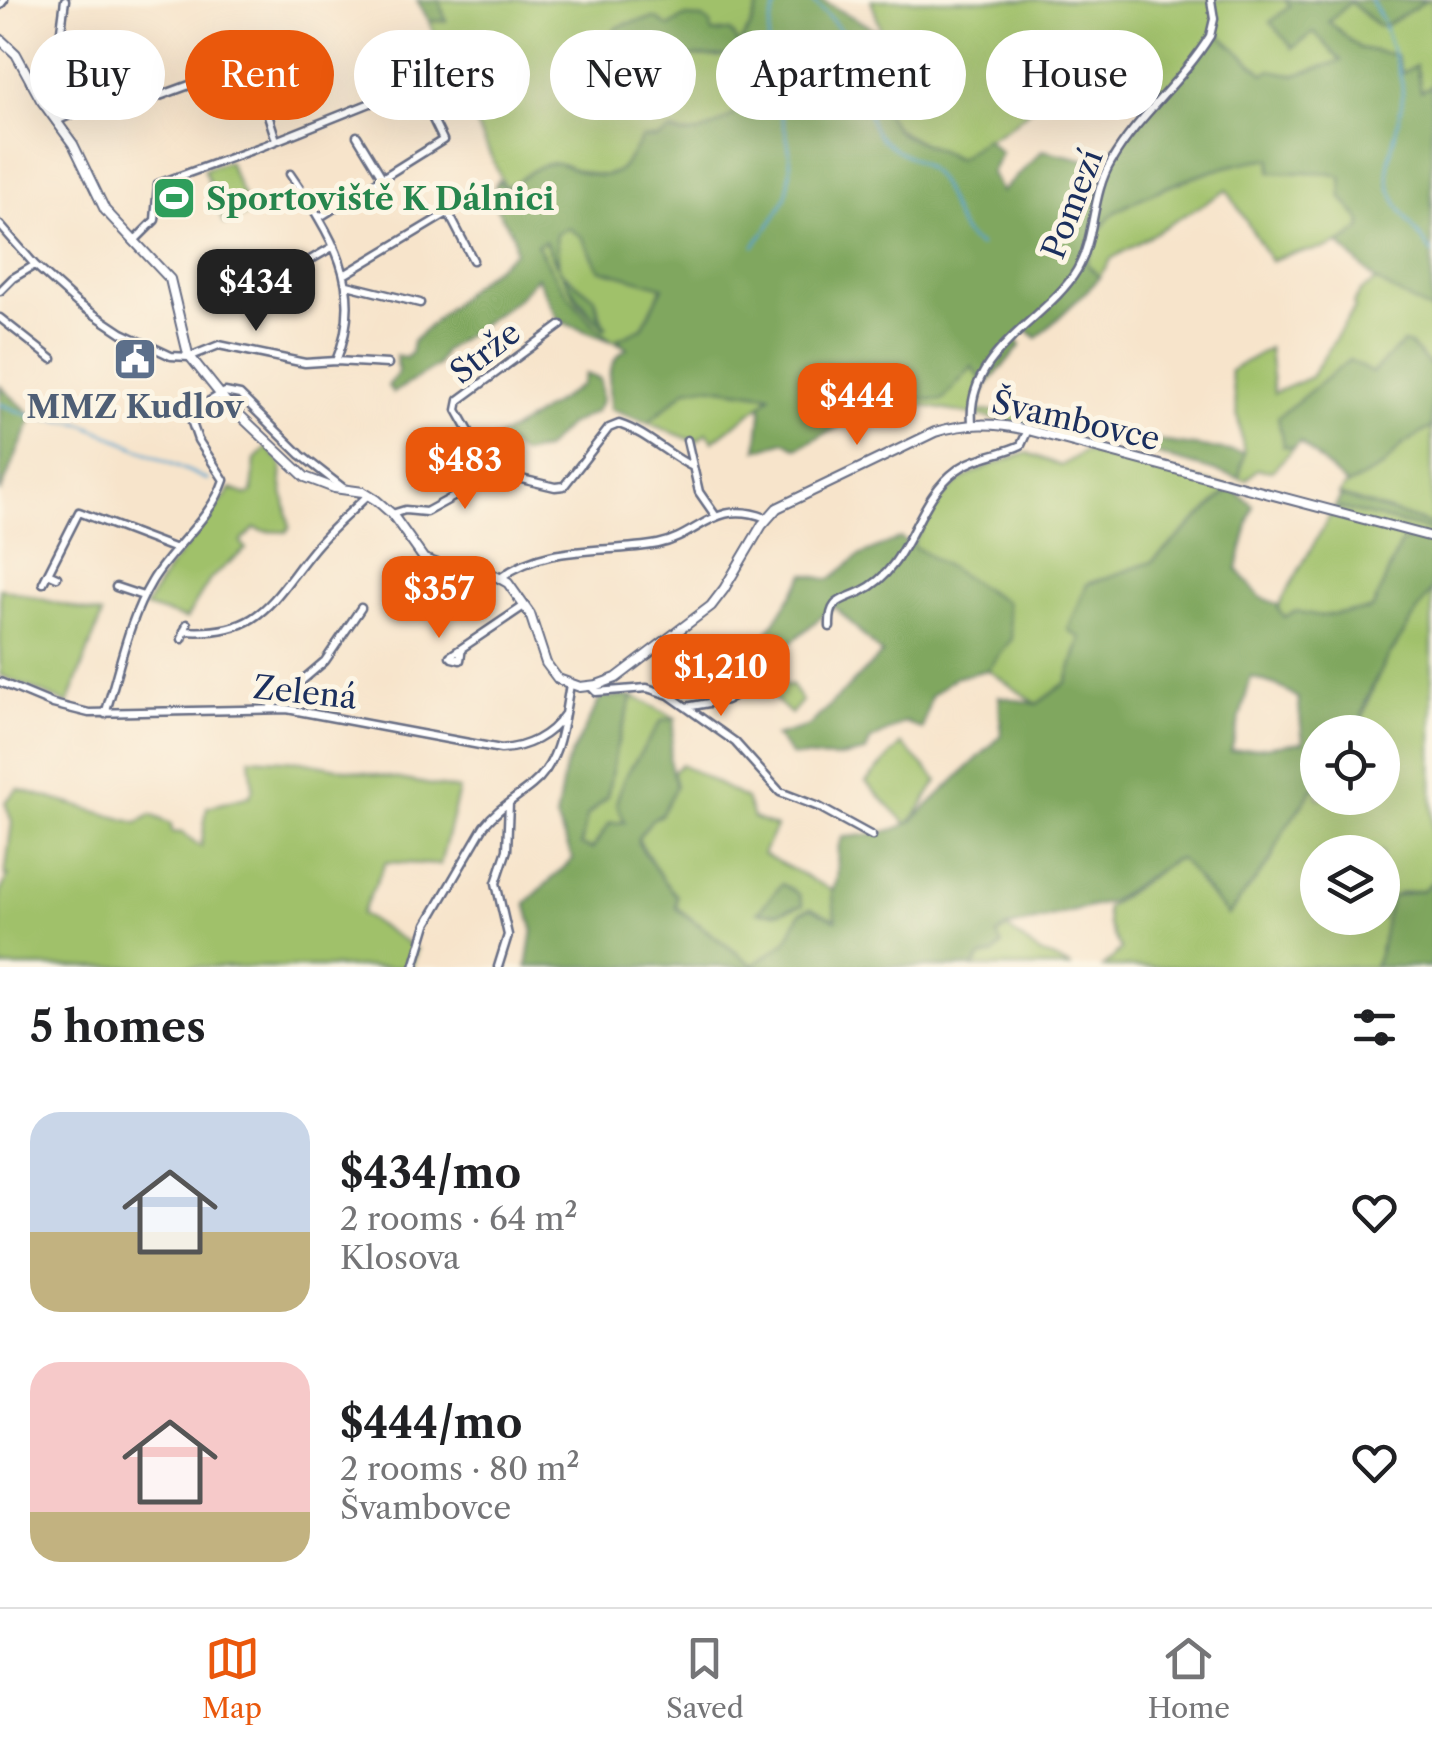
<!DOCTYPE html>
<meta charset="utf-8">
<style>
:root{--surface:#fff;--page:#f6f6f6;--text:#202124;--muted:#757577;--line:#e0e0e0;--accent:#ea580c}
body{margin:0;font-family:"Libre Caslon Text",serif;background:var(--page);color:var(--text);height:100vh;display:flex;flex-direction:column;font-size:38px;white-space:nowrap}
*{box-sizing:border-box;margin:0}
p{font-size:32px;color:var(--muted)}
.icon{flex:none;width:55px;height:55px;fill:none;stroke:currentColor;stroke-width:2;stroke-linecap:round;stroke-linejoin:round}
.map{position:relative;height:967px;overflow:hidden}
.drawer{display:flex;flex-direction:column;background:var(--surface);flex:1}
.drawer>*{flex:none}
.banner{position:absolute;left:30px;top:30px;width:1372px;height:90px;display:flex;gap:20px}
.fabs{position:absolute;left:1300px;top:715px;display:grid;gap:20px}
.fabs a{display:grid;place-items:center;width:100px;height:100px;border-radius:50%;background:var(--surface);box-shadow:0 10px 40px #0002;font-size:50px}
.price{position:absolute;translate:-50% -85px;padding:0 22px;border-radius:20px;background:var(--accent);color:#fff;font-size:32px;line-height:65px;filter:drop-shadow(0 2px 5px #0008)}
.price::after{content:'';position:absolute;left:50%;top:60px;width:30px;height:22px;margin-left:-15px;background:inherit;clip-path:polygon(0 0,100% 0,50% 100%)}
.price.on{background:#222;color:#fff}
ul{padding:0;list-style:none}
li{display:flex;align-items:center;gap:30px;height:250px;padding:0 30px}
li span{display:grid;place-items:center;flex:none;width:280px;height:200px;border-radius:30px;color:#555}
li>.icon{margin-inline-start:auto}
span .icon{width:120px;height:120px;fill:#fffc;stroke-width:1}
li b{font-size:42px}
h2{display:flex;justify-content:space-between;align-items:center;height:120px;padding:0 30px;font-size:42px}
.chip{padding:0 35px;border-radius:45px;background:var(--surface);box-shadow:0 10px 40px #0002;font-size:35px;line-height:90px}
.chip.on{background:var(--accent);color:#fff}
.tab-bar{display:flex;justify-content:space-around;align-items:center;height:140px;border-top:2px solid var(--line);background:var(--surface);font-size:28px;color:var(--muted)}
.tab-bar a{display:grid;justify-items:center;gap:5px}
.tab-bar .on{color:var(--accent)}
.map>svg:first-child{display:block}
.green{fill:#a0c16a;stroke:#5e7864;stroke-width:2.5;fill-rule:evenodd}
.forest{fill:#80a75e;stroke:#4e6b5e;stroke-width:2.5;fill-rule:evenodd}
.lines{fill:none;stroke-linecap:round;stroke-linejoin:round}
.stream{stroke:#54a3ce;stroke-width:2.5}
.minor-casing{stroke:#686e84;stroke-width:11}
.tertiary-casing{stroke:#686e84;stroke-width:12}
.minor{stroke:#fff;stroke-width:6}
.tertiary{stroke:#fff;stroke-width:8}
.labels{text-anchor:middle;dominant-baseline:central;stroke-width:10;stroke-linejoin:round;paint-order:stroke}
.leisure-label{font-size:32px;font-weight:bold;fill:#27864d;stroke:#fcf5e5;text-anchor:start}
.street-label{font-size:32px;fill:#1b2f5e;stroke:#fcf5e5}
.service-label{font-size:32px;font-weight:bold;fill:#4e5e75;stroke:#fcf5e5}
</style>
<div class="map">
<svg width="1432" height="967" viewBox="0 0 1432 967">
<rect width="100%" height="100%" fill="#fcf5e5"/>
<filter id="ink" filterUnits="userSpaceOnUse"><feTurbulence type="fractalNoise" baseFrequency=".01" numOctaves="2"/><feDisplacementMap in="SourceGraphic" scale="20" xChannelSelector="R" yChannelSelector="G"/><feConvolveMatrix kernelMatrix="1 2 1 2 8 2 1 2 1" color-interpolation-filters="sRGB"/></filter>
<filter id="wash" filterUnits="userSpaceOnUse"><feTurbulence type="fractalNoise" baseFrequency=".0048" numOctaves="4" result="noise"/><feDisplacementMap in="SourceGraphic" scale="40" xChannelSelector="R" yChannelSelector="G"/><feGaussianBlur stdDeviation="2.25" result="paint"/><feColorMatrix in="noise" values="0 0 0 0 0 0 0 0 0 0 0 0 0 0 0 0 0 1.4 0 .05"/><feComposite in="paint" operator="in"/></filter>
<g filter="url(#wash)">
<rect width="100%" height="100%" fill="#f7e4cb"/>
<path class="green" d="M439,0H761L750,28L741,41L754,65L741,111C713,125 703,141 670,131L658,139L642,138L626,168L602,177L553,163L505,187L429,21H446ZM655,18L668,27L703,18L710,32L721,33L734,56L679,57L655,50L618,59L604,44L626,24Z
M871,0H1285L1291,6L1292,48L1314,31L1341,61L1296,75L1272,71L1264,74L1215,32L1156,105L1115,63L1080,34L1074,38C1072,54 1067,59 1057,72C1042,91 1039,103 1018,120C999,136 977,141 959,159C910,134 881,139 876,74L892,47L882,33Z
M1427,0H1432V86L1421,91L1418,71L1401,74L1396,55L1359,48L1329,22L1350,2L1378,26H1385Z
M1254,159H1272L1271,172L1337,174L1341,177L1342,198L1362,222L1361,229C1324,260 1305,244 1271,261L1227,190L1111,259L1099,277L1087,264C1091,246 1097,229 1112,215C1136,195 1221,167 1254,159Z
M228,161L251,213L224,224L204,169Z
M174,181L187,206L172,213L162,189Z
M568,228L582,237L599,269L663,286L642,328L618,340L628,348C582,330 559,285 537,244L544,241L557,266L556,234ZM561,272L595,298L605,329L580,305Z
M1376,281L1432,312V367L1410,345L1404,344L1372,373L1349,360L1283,446L1294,448L1272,471L1257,469L1246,480L1239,478L1244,453L1230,371L1269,348L1274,393L1311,377L1355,308L1353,304L1361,291Z
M972,366L986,386L977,411L1004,412L1103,433L1102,439L892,400L891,393L854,381L856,374L906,397Z
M707,386L773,396L713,441L707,433L696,442L648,423L687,389Z
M1432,427V525L1339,495L1343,488L1384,466L1402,445Z
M267,447L282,465L281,480L290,527L286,532L262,531L255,528L241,542L246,549L211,578L186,619L145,607L169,568L231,489L247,495L252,493L255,459Z
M1085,451L1231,488L1152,562L1087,584L1081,638L1067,682L1037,704L988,670L1012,639L1006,602L912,546C947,482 959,474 1028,453L1061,466Z
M1335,507L1432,531V541L1413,537L1400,544L1374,606L1370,610L1320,616L1297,612L1283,617L1278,609L1279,605Z
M0,588L102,615L68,704L0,675Z
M1432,589V882L1423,890L1399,893C1381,914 1387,943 1374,967H1103L1121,950L1108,924L1106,908L1174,860H1183L1202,887L1228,915L1271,860L1283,832L1317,782L1318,798H1382V732H1359C1371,677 1401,636 1432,589ZM1318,852H1382V918H1318Z
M777,678L788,687L791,685L802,701L791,714L766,691Z
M633,696L675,718L661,721L647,745L625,822L609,823L592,850L581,846L587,816L607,797L616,748Z
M902,744L938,781C926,795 922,812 907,824L866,782Z
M250,758L301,761L459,790L440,865L386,862L361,914L417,949L412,967H0V892L9,875L5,876L12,822L5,802L18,789L137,823L151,815L171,824L172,832L183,833L201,847L207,807L250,796L253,788Z
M681,764L746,799L753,818L776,827L763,854L832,890L836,921L811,908L801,913L786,942L753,965L676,907L677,896L663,880L638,839L675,786L673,772ZM782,884L793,890L796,907L776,913L759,912Z
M1007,928L1038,952L1072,967H973L981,957L994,954L997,934Z"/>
<path class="forest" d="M417,0H439L446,21H429Z
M761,0H821L882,33L892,49C888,57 880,63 877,71C871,87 889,124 901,134L958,159L986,138L1001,153L991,173L1001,192L1043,150L1101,163L1200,54L1215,31L1264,74L1271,70L1296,75L1341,61L1314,32L1293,48L1270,22L1290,6L1285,0H1427L1385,26H1379L1350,2L1329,22L1359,48L1396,55L1402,73L1416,65L1421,91L1432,86V312L1376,281L1340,245L1361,229L1362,222L1342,198L1341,177L1327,173L1270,172L1271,159C1239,158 1134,195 1111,216C1097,230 1091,246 1087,264L1099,277L1093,285L1037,338L1025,329L1016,339L1021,345L986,386L972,367L942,401L906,397L856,374L854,381L891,393L892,400L797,448L785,441L757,450L762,404L771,395L707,386L687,389L648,423L610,409C609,383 604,364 627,348L617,339L642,328L663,287L599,269L582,237L568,228L556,234L559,270L595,298L599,318L607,327L604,329C578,302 561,274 545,241L537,245C558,283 578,313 611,341L559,321L537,277L516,300L444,351L437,366L393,393L388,386L398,373L396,356L406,358L411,353L413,341L474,284L515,252C514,246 515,240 513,235C505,216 485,206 498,180L505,187C522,182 533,164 553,163C560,162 569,167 576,170C618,185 622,169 642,138H658L670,131C703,141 713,125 740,111L754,65L741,41L750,28Z
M684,17L703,18L710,23L712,33L729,31L735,37L739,49L734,56L679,57L655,50L618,59L604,44C612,22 635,22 655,18L669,27Z
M1403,343L1410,345L1432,367V427L1402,445L1384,466L1347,485L1300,442L1294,448L1283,446L1278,417L1349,360L1372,373Z
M585,374L600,379L602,401L595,412L568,425L544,450L521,454L511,447L484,449L483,444C518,429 549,407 581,385Z
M0,386L33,416L0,493Z
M1103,433L1244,453L1239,478L1102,439Z
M1231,488L1253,505L1237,569L1260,597L1279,605L1278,609L1284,617L1296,611L1320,616L1370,610L1374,606L1400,544L1413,537L1432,541V589L1382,667L1366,700L1359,732H1318L1317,782L1283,832L1271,860L1228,915L1180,859L1174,860L1110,902L1007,928L997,935L1002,945L994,954L981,957L973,967H527L533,929L526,903L573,859L556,819L565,767L601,697L633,696L616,748L607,797L587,816L581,845L592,849L610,823L625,822L616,803L624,778L661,721L675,718L669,760L676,786L661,815L652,819L638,838V843L663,880L677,896L676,908L753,965L786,942L800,913L811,908L836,920L832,890C844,874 831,853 843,837C868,835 890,834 912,821L1001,736L999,696L1037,704L1067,682L1081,638L1068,630L1087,584L1152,562ZM1251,677L1276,685L1298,698L1303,742L1231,751Z
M1341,496L1432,525V531L1335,507Z
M900,538L1006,602L1012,639L988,670L954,678L931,696L922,730L905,722L870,741L866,752L835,758L792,756L775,736L809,726L882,654L834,606L742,684L738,679L805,574L829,580L859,556Z
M1432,882V967H1374C1386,944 1382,918 1393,896L1423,890Z
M782,884L799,894L803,905L776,913L758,912Z"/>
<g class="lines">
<path class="stream" d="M810,0C832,16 851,41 860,68C866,89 864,109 874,129C886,152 918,155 935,176C952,197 953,234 980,246
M1371,0L1383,21
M1384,25C1389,46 1400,64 1402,86C1406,118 1381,158 1390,187C1397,210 1418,233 1432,253
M754,246C766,229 781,212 787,192C805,127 744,72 779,0
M0,404L33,417L83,424L208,480"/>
</g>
</g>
<g filter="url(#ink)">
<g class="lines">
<g class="minor-casing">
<path id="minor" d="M0,5L4,0
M30,82L47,75L56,67L65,0
M154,98L236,68L252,73
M56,121L106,100L135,71
M357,136L382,177
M276,140L253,68L266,58L308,44
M290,174C331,234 367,287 336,361
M448,212L473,260
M320,217L443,140L424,101
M0,225L35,265L77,303L122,333L171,356L189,357L219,345L305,363L336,361L388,364
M134,241L155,220L158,184L263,146L458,68
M293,270L334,246
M344,275L469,200
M347,285L420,303
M0,291L13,278L35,265
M0,318L52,359
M561,325L459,400L457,410L492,472L555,487L564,486L609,428L619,424C647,433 666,454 693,467
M972,422C966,351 1048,320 1077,270C1096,237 1091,195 1111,162C1138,115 1182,82 1210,36L1214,19L1211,0
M687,440L699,492L715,515
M392,514L405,510L426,512L477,484L483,478L482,462
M48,573L57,577
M500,578C548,543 603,554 658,544C699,536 715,498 766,518
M43,583L79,512L176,549
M116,587L143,596
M830,627C829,598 842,601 862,591C911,568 914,501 957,470C976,456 1000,455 1021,445L1028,430
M184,631C261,636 271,601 313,550C329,530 350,513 368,495
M182,639L187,624
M462,648L460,660L452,658L450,656L524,606
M0,682L53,704L89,713L287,709L501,749C526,748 550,736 564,715
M590,686L596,692L647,688L669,695L735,742L780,792L819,807L872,836
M271,707L325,661L361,608
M686,707L726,700L745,690
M105,714C120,668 127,623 152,581C173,546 211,519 224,480L198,440L191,420L199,407L225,392L240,395L301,455L342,487
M414,967L427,924L484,826C497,809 515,799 532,785C562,761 563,720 570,685
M498,967L508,935L496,883L507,850L509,803"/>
</g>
<g class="tertiary-casing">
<path id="tertiary" d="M0,39L16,54L41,100L73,144L105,210L170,279L188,354L228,404L305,477L334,488L363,492L376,500L392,514L424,559L438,564L483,569L508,583L530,614L546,663L558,679L580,687L597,685L616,678L711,606L724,589L762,525L777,508L935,432C969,422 994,423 1028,430L1432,537"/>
</g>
<use href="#minor" class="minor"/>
<use href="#tertiary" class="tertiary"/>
</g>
</g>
<defs>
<g id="stadium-square" transform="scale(2.25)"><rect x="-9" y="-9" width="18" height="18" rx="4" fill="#2e9e5b" stroke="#fcf5e5"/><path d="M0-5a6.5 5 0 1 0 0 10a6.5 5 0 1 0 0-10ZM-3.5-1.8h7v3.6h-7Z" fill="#fff"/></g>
<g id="civic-square" transform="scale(2.25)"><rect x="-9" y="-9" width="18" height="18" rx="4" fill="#5c6f8a" stroke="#fcf5e5"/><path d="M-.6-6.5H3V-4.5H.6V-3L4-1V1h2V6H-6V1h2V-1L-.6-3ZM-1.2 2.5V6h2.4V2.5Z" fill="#fff"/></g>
</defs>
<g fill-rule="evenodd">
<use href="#stadium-square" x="174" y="198"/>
<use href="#civic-square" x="135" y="359"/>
</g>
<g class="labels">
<g class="leisure-label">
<text x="206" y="198">Sportoviště K Dálnici</text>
</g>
<g class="street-label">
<text transform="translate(1072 204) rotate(-69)">Pomezí</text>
<text transform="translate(485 352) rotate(-38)">Strže</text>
<text transform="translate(1076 420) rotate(13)">Švambovce</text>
<text transform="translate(305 692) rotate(6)">Zelená</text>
</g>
<g class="service-label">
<text x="135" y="406">MMZ Kudlov</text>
</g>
</g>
</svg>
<div class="fabs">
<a><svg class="icon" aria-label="locate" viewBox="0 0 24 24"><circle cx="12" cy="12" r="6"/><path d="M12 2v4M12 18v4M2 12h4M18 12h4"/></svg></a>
<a><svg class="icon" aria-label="layers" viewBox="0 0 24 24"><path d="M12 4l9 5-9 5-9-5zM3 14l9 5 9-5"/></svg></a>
</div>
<b class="price on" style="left:256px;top:334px">$434</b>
<b class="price" style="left:857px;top:448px">$444</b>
<b class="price" style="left:465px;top:512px">$483</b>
<b class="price" style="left:439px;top:641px">$357</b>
<b class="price" style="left:721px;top:719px">$1,210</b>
<div class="banner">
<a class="chip">Buy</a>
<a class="chip on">Rent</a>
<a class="chip">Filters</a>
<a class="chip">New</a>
<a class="chip">Apartment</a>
<a class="chip">House</a>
</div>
</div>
<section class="drawer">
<h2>5 homes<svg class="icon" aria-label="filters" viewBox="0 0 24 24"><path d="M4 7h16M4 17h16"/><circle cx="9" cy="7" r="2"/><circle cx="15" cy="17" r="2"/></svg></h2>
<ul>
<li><span style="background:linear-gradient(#c9d6e8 60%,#c2b280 0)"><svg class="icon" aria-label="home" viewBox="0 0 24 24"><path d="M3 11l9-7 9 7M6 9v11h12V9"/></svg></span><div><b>$434/mo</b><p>2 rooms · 64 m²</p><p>Klosova</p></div><svg class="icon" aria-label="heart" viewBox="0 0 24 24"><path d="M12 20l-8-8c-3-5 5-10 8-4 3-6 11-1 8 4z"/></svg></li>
<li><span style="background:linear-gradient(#f6c9c9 75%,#c2b280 0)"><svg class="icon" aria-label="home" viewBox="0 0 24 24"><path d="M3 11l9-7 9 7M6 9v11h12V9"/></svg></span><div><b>$444/mo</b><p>2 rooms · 80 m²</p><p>Švambovce</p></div><svg class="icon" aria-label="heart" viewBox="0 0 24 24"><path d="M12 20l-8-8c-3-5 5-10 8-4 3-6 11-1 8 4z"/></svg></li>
</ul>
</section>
<nav class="tab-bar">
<a class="on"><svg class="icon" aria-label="map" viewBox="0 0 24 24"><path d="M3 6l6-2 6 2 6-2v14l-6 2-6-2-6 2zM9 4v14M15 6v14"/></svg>Map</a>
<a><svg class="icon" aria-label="saved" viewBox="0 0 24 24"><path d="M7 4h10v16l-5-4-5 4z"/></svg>Saved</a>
<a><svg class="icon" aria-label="home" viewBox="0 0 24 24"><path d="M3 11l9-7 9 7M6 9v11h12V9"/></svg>Home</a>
</nav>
